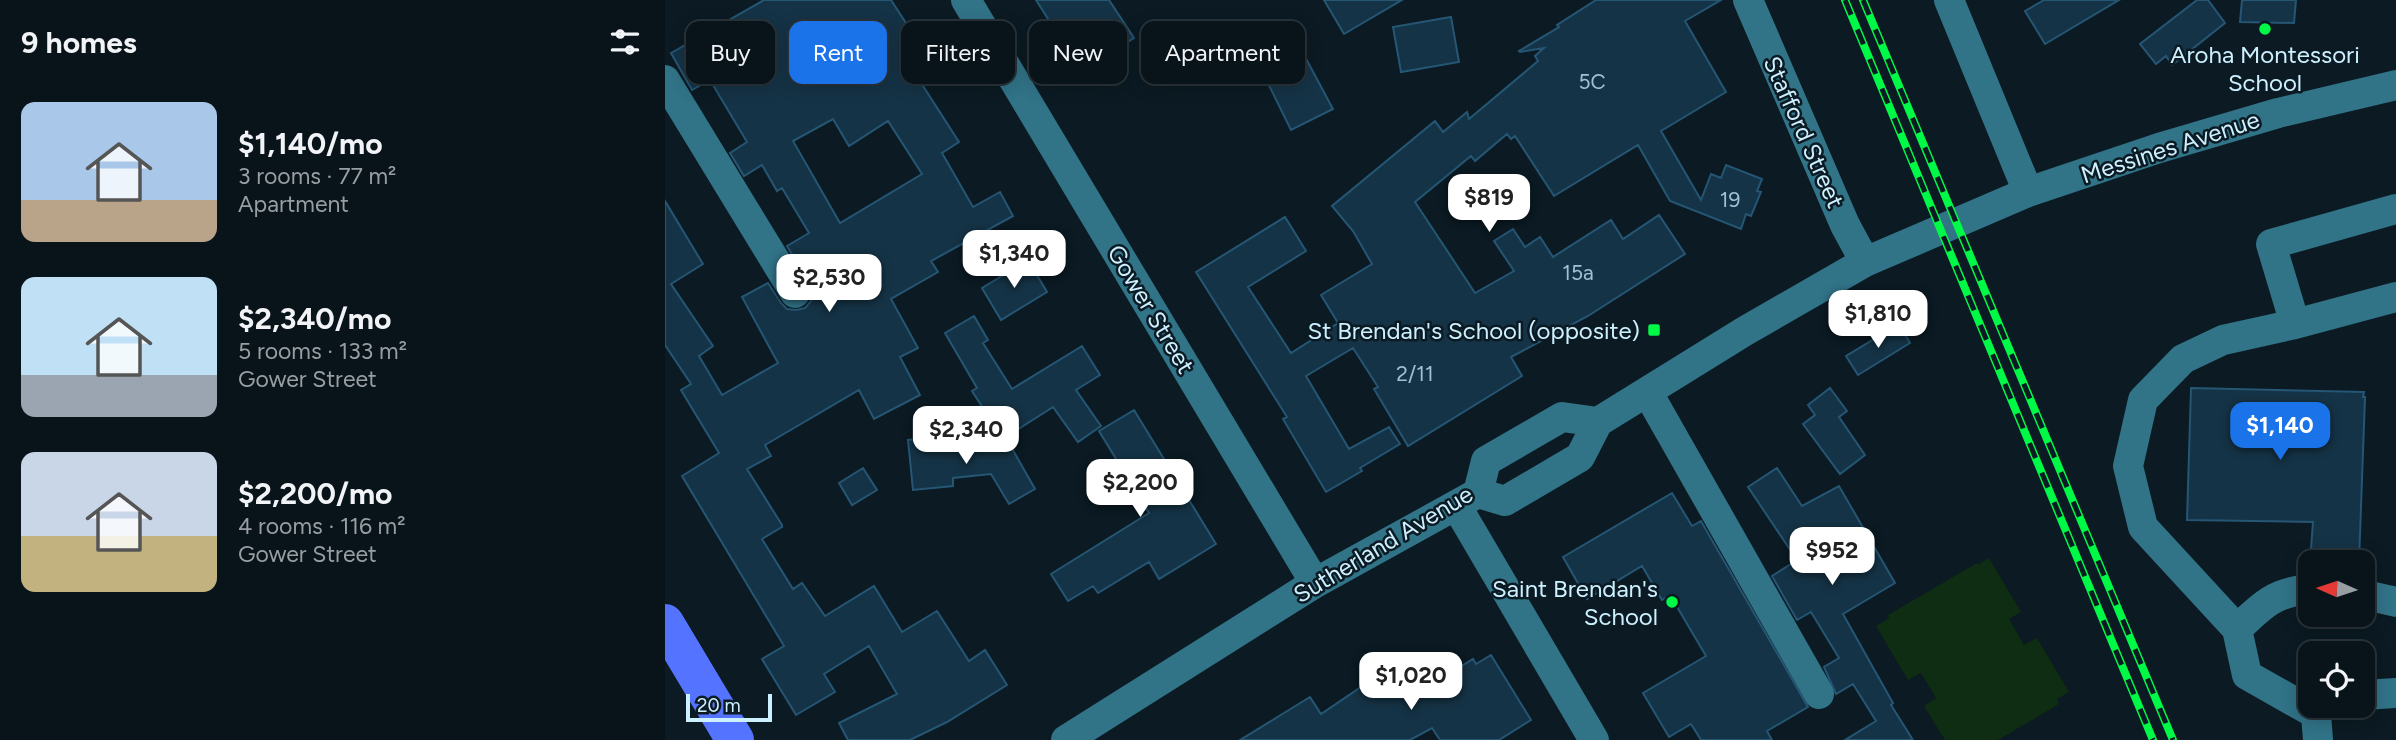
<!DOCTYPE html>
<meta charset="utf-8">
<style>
:root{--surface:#08141a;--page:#162127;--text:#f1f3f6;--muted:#989ea2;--line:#293339;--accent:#1a73e8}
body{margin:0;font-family:Figtree,sans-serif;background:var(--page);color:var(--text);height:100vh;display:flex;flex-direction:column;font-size:26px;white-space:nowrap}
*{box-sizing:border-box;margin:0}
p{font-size:23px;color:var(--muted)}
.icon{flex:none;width:38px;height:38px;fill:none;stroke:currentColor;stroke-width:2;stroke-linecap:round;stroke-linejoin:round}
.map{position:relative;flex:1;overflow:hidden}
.side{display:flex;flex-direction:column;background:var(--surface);width:665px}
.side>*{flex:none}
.banner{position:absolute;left:21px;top:21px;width:665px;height:63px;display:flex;gap:14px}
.needle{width:46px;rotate:273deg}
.controls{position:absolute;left:1633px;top:550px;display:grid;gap:14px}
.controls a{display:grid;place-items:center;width:77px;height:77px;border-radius:14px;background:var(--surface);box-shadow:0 4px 18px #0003,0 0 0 2px var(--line);font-size:35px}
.scale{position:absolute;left:21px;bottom:18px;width:86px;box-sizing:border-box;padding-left:7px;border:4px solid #cdf0ff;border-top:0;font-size:19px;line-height:24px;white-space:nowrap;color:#cdf0ff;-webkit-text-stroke:5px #0b1a23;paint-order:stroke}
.price{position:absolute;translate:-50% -60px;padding:0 16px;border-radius:14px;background:#fff;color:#222;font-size:23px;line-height:46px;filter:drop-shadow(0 2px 4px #0008)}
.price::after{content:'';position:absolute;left:50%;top:42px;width:21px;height:16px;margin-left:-10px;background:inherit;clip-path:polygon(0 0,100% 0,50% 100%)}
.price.on{background:var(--accent);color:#fff}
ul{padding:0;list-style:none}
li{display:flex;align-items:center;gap:21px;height:175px;padding:0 21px}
li span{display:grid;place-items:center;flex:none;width:196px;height:140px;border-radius:14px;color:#555}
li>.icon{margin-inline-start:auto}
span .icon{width:84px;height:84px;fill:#fffc;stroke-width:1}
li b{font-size:30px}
h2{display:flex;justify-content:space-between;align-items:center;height:84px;padding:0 21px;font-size:30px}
.pill{padding:0 24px;border-radius:14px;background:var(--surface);box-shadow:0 4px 18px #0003,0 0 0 2px var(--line);font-size:24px;line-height:63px}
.pill.on{background:var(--accent);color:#fff}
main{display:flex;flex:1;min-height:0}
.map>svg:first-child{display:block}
.green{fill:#0e2d12}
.building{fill:#153346;stroke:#255674;stroke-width:2;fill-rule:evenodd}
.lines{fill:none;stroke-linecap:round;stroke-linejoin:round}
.minor{stroke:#317387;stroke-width:30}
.major{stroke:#5474ff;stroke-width:38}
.rail-casing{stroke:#00f847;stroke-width:8}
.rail{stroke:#0b1a23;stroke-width:5;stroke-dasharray:16;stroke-linecap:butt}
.poi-dot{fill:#00f847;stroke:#0b1a23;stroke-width:2.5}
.labels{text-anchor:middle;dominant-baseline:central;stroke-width:5;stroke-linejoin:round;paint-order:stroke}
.number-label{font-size:21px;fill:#9fc1d1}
.poi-label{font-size:24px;fill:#cdf0ff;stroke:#0b1a23;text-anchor:end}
.street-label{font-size:24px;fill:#cdf0ff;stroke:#0b1a23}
</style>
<main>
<section class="side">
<h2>9 homes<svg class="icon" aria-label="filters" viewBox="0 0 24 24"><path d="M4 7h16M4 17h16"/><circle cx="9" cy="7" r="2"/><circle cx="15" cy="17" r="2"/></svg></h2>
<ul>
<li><span style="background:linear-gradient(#a9c7e8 70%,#b9a48a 0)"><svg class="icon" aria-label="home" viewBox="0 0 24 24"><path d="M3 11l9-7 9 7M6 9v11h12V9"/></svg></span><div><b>$1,140/mo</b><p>3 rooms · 77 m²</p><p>Apartment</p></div></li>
<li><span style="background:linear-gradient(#bfe0f5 70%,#9aa5b1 0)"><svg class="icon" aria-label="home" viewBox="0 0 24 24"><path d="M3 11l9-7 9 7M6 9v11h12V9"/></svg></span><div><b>$2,340/mo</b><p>5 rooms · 133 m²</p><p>Gower Street</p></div></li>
<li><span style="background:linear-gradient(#c9d6e8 60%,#c2b280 0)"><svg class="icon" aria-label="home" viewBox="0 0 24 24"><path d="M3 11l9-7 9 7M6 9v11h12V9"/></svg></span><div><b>$2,200/mo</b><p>4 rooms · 116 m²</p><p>Gower Street</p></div></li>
</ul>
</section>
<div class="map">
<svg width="1731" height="740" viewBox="0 0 1731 740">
<rect width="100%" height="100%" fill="#0b1a23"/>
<path class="green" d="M1324,558L1356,612L1344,619L1359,645L1372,638L1404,692L1392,699L1394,704L1333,740H1280L1259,706L1271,698L1256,673L1243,680L1211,626L1224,618L1223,615L1312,563L1313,565Z"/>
<path class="building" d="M99,0H226L261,54L258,56L265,66L251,75L294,142L277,153L308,207L335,192L348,216L266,261L273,272L226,299L253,348L235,357L255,395L209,419L194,390L100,445L106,456L82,469L117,525V527L97,539L128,589L137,583L160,616L209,586L237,632L272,611L304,661L320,650L342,685L282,722L245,740H183L174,723L232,694L204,646L159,674L170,692L131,715L97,659L119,646L17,476L54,453L16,390L26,384L0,345V201L38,264L6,284L48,346L34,356L57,395L113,363L77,297L103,283L116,303L122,309L131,310L140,308L146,301L147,293L145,284L122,246L144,233L117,188L112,191L97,165L79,176L65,153L82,142L45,80L27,90L6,53ZM168,119L184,146L223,121L257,174L175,223L128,141Z
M371,0H444L469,38L440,56L445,63L426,75L421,67L416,71Z
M659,0H737L679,34Z
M931,0H1056L1020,21L1061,92L996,131L1036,200L1046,174L1056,178L1061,165L1097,179L1092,191L1096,192L1086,216L1081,214L1076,229L1005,201L973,145L889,196L850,136L846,139L842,134L810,161L806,156L750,202L810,293L849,271L829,241L848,229L860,247L875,237L888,257L946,220L958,239L994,215L1020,254L923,316L846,357L857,376L743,446L709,389L713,387L688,348L641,376L684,449L724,427L735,444L695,468L697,471L661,492L618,419L622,417L531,272L620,217L641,251L583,287L626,353L673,323L656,295L707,264L688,231L667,206L770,121L778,132L802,112L804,119L873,61L870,56L879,48L855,52L854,51L894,27L892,25Z
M1379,0H1454L1380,44L1360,11Z
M1532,0H1543L1560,23L1507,65L1501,56L1491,64L1475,44Z
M1577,0H1631L1629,23L1575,22Z
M786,17L794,62L736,72L728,27Z
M630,38L668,109L626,130L590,57Z
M363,260L382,292L336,320L317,288Z
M309,316L323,340L318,343L347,389L417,346L435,375L411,390L436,426L413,442L388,407L338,439L307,391L312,388L280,333Z
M1234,324L1245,343L1193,375L1181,356Z
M1165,388L1182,411L1174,417L1200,455L1175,474L1138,424L1150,415L1143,405Z
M1526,388L1699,392L1698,397H1700L1694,562H1645L1648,522L1522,520Z
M469,410L551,544L494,579L484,562L433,593L428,586L403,601L386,574L484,513L434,431Z
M283,436L285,451L345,445L370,489L344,504L326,474L288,478V486L248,490L243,440Z
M198,468L212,490L187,505L174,483Z
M1112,468L1137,506L1174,486L1230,583L1178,614L1228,703L1226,705L1248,740H1180L1211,721L1188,684L1171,694L1159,667L1174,658L1146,612L1132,620L1107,576L1132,560L1083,487Z
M1007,493L1027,526L1036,521L1143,707L1102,731L1107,740H1036L1026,724L1004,737L978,693L1041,656L1005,595L997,600L977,566L922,599L898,557Z
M826,655L866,720L834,740H775L767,728L745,740H575L645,697L656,714L696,687L701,695L718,683L745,698L808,659L811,664Z"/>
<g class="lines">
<path class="minor" d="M301,0L650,583
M1083,0L1180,225L1200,262
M1284,0L1363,192
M0,80L130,293
M1630,324L1606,244L1731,209
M983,393L1154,694
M813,493L840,501L915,457L933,422
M791,505L929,740
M1705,596L1731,602
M1572,629C1595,608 1606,594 1638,590
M1698,695L1731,693
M1651,714L1582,675L1572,629L1478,527L1463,466L1478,400L1518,359L1558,340L1630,324L1731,297
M1651,714L1653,740
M401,740L650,583L813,493L821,461L897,417L933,422L1080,331L1200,262L1363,192L1494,148L1613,113L1731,85"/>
<path class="major" d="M0,623L70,740"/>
<g class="rail-casing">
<path id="rail" d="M1180,0L1488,740
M1198,0L1508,740"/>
</g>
<use href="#rail" class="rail"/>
</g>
<g class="poi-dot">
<circle cx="1600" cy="29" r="7"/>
<rect x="982" y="323" width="14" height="14" rx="3.5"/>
<circle cx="1007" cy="602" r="7"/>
</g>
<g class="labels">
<g class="number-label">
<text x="927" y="81">5C</text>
<text x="1065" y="199">19</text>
<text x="913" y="272">15a</text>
<text x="750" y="373">2/11</text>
</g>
<g class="poi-label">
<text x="1600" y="54" text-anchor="middle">Aroha Montessori<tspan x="1600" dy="28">School</tspan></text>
<text x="975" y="330">St Brendan's School (opposite)</text>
<text x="993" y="588">Saint Brendan's<tspan x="993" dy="28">School</tspan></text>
</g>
<g class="street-label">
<text transform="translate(1139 132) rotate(66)">Stafford Street</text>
<text transform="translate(1505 147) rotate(-18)">Messines Avenue</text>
<text transform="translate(486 309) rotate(59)">Gower Street</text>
<text transform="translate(718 544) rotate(-31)">Sutherland Avenue</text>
</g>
</g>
</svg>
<div class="controls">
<a><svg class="needle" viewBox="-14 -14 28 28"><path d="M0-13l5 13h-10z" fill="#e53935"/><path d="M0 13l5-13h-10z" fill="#989ea2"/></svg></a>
<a><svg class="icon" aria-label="locate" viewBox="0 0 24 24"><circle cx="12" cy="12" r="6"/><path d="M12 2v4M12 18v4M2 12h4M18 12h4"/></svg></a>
</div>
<div class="scale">20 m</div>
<b class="price" style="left:824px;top:234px">$819</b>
<b class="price" style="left:349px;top:290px">$1,340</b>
<b class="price" style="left:164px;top:314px">$2,530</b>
<b class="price" style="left:1213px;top:350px">$1,810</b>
<b class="price on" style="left:1615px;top:462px">$1,140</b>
<b class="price" style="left:301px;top:466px">$2,340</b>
<b class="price" style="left:475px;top:519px">$2,200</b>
<b class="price" style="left:1167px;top:587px">$952</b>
<b class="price" style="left:746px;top:712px">$1,020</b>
<div class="banner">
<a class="pill">Buy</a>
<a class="pill on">Rent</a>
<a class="pill">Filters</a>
<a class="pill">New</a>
<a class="pill">Apartment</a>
</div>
</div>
</main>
